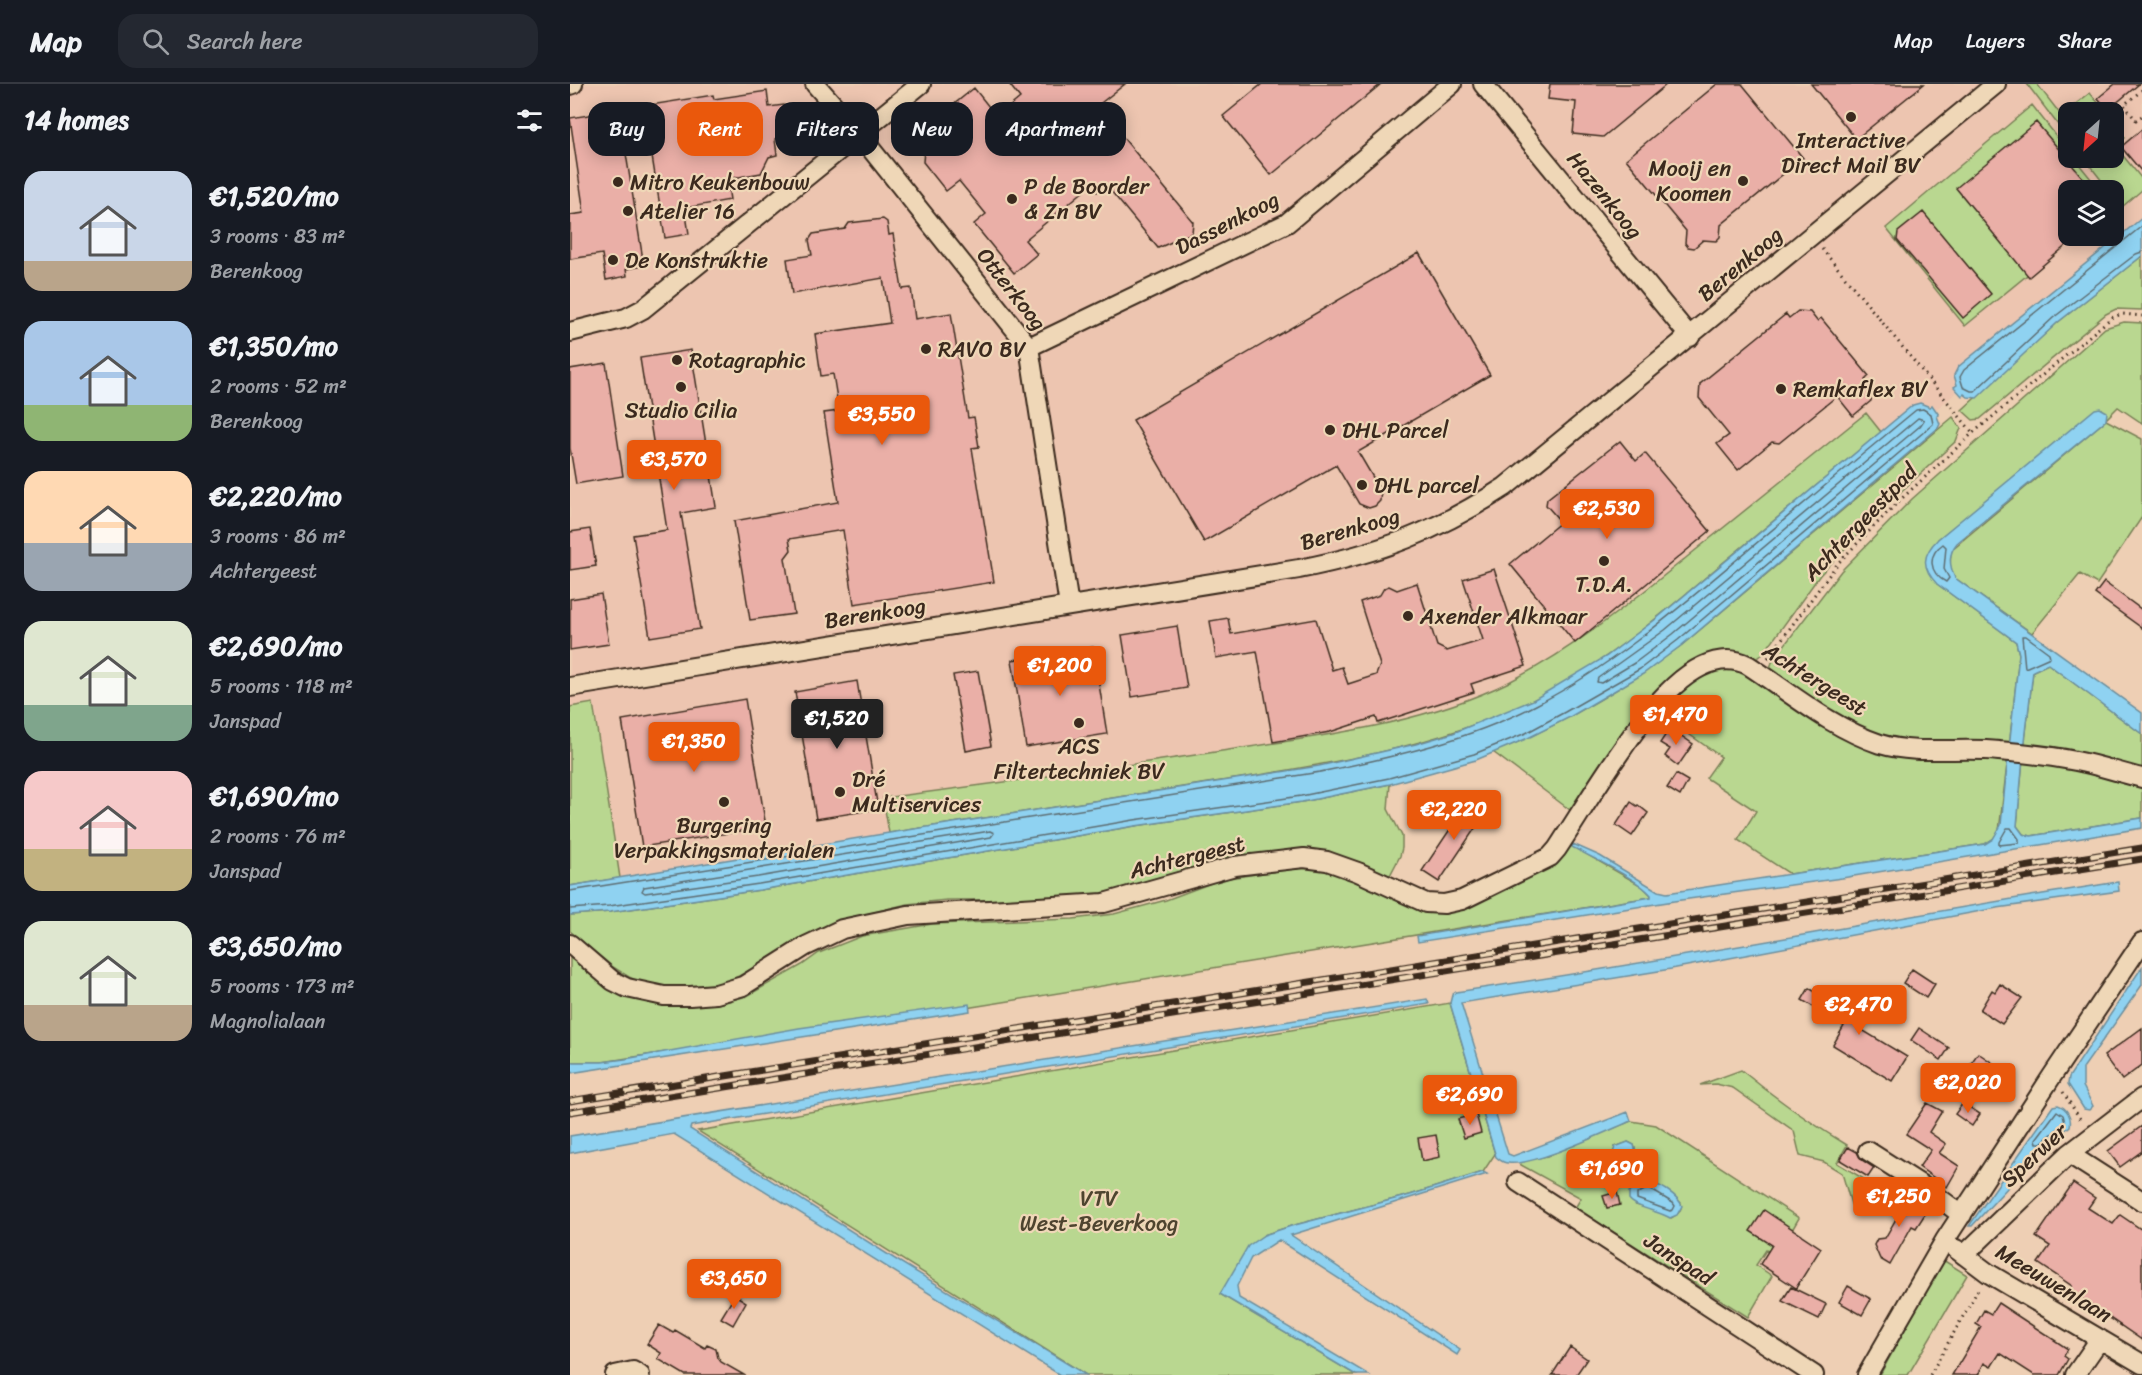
<!DOCTYPE html>
<meta charset="utf-8">
<style>
:root{--surface:#171b24;--page:#242831;--text:#f1f3f6;--muted:#9ea1a6;--line:#363941;--accent:#ea580c}
body{margin:0;font-family:Sriracha,sans-serif;background:var(--page);color:var(--text);height:100vh;display:flex;flex-direction:column;font-size:22px;white-space:nowrap}
*{box-sizing:border-box;margin:0}
p{font-size:20px;color:var(--muted)}
.icon{flex:none;width:33px;height:33px;fill:none;stroke:currentColor;stroke-width:2;stroke-linecap:round;stroke-linejoin:round}
.map{position:relative;flex:1;overflow:hidden}
.details{display:flex;flex-direction:column;background:var(--surface);width:570px}
.details>*{flex:none}
.banner{position:absolute;left:18px;top:18px;width:570px;height:54px;display:flex;gap:12px}
.needle{width:39px;rotate:207deg}
.buttons{position:absolute;left:1488px;top:18px;display:grid;gap:12px}
.buttons a{display:grid;place-items:center;width:66px;height:66px;border-radius:12px;background:var(--surface);box-shadow:0 3px 15px #0003;font-size:30px}
.price{position:absolute;translate:-50% -51px;padding:0 14px;border-radius:6px;background:var(--accent);color:#fff;font-size:20px;line-height:39px;filter:drop-shadow(0 2px 3px #0008)}
.price::after{content:'';position:absolute;left:50%;top:36px;width:18px;height:14px;margin-left:-9px;background:inherit;clip-path:polygon(0 0,100% 0,50% 100%)}
.price.on{background:#222;color:#fff}
ul{padding:0;list-style:none}
li{display:flex;align-items:center;gap:18px;height:150px;padding:0 24px}
li span{display:grid;place-items:center;flex:none;width:168px;height:120px;border-radius:18px;color:#555}
li>.icon{margin-inline-start:auto}
span .icon{width:72px;height:72px;fill:#fffc;stroke-width:1}
li b{font-size:26px}
h2{display:flex;justify-content:space-between;align-items:center;height:72px;padding:0 24px;font-size:26px}
.chip{padding:0 21px;border-radius:18px;background:var(--surface);box-shadow:0 3px 15px #0003;font-size:21px;line-height:54px}
.chip.on{background:var(--accent);color:#fff}
header{display:flex;align-items:center;gap:36px;box-sizing:border-box;height:84px;padding:0 30px;background:var(--surface);border-bottom:2px solid var(--line)}
header strong{font-size:28px}
nav{display:flex;gap:33px;margin-inline-start:auto;font-size:21px}
.search{width:420px;height:54px;background:var(--page);display:flex;align-items:center;gap:15px;box-sizing:border-box;padding:0 21px;border-radius:18px;color:var(--muted);font-size:22px}
main{display:flex;flex:1;min-height:0}
.map>svg:first-child{display:block}
.built{fill:#edc5b0;fill-rule:evenodd}
.green{fill:#b9d790;stroke:#7a8057;stroke-width:1.5;fill-rule:evenodd}
.water{fill:#8fd2f1;stroke:#6d8f9d;stroke-width:1.5}
.lines{fill:none;stroke-linecap:round;stroke-linejoin:round}
.shore{stroke:#5d6d72;stroke-width:1.5}
.building{fill:#eaafa7;stroke:#3b2a1e;stroke-width:1.5}
.minor-casing{stroke:#3b2a1e;stroke-width:22}
.path{stroke:#3b2a1e;stroke-width:3;stroke-dasharray:1.5 4.5;stroke-linecap:butt}
.minor{stroke:#efd7b7;stroke-width:18}
.rail-casing{stroke:#3b2a1e;stroke-width:7}
.rail{stroke:#efd7b7;stroke-width:4.5;stroke-dasharray:14;stroke-linecap:butt}
.poi-dot{fill:#3b2a1e;stroke:#efd7b7;stroke-width:2}
.labels{text-anchor:middle;dominant-baseline:central;stroke-width:4.5;stroke-linejoin:round;paint-order:stroke}
.poi-label{font-size:22px;fill:#3b2a1e;stroke:#efd7b7;text-anchor:start}
.street-label{font-size:22px;fill:#3b2a1e;stroke:#efd7b7}
.park-label{font-size:22px;fill:#4e442f;stroke:#efd7b7}
</style>
<header>
<strong>Map</strong>
<div class="search"><svg class="icon" aria-label="search" viewBox="0 0 24 24"><circle cx="10" cy="10" r="6"/><path d="M15 15l6 6"/></svg>Search here</div>
<nav><a>Map</a><a>Layers</a><a>Share</a></nav>
</header>
<main>
<section class="details">
<h2>14 homes<svg class="icon" aria-label="filters" viewBox="0 0 24 24"><path d="M4 7h16M4 17h16"/><circle cx="9" cy="7" r="2"/><circle cx="15" cy="17" r="2"/></svg></h2>
<ul>
<li><span style="background:linear-gradient(#c9d6e8 75%,#b9a48a 0)"><svg class="icon" aria-label="home" viewBox="0 0 24 24"><path d="M3 11l9-7 9 7M6 9v11h12V9"/></svg></span><div><b>€1,520/mo</b><p>3 rooms · 83 m²</p><p>Berenkoog</p></div></li>
<li><span style="background:linear-gradient(#a9c7e8 70%,#8fb573 0)"><svg class="icon" aria-label="home" viewBox="0 0 24 24"><path d="M3 11l9-7 9 7M6 9v11h12V9"/></svg></span><div><b>€1,350/mo</b><p>2 rooms · 52 m²</p><p>Berenkoog</p></div></li>
<li><span style="background:linear-gradient(#ffd9b3 60%,#9aa5b1 0)"><svg class="icon" aria-label="home" viewBox="0 0 24 24"><path d="M3 11l9-7 9 7M6 9v11h12V9"/></svg></span><div><b>€2,220/mo</b><p>3 rooms · 86 m²</p><p>Achtergeest</p></div></li>
<li><span style="background:linear-gradient(#dfe7d0 70%,#7fa58c 0)"><svg class="icon" aria-label="home" viewBox="0 0 24 24"><path d="M3 11l9-7 9 7M6 9v11h12V9"/></svg></span><div><b>€2,690/mo</b><p>5 rooms · 118 m²</p><p>Janspad</p></div></li>
<li><span style="background:linear-gradient(#f6c9c9 65%,#c2b280 0)"><svg class="icon" aria-label="home" viewBox="0 0 24 24"><path d="M3 11l9-7 9 7M6 9v11h12V9"/></svg></span><div><b>€1,690/mo</b><p>2 rooms · 76 m²</p><p>Janspad</p></div></li>
<li><span style="background:linear-gradient(#dfe7d0 70%,#b9a48a 0)"><svg class="icon" aria-label="home" viewBox="0 0 24 24"><path d="M3 11l9-7 9 7M6 9v11h12V9"/></svg></span><div><b>€3,650/mo</b><p>5 rooms · 173 m²</p><p>Magnolialaan</p></div></li>
</ul>
</section>
<div class="map">
<svg width="1572" height="1291" viewBox="0 0 1572 1291">
<rect width="100%" height="100%" fill="#eecfb4"/>
<filter id="ink" filterUnits="userSpaceOnUse"><feTurbulence type="fractalNoise" baseFrequency=".0167" numOctaves="2"/><feDisplacementMap in="SourceGraphic" scale="12" xChannelSelector="R" yChannelSelector="G"/><feConvolveMatrix kernelMatrix="1 2 1 2 8 2 1 2 1" color-interpolation-filters="sRGB"/></filter>
<g filter="url(#ink)">
<path class="built" d="M0,0H1572V158L1161,492L865,672L0,816ZM1498,28H1544V74H1498ZM1498,106H1544V152H1498Z"/>
<path class="green" d="M1457,0H1467L1491,31L1520,9L1536,28H1498V54Z
M1462,21L1498,67V74H1504L1530,106H1498V152H1505L1395,242L1316,144Z
M1544,39L1555,54L1546,63L1572,95V106L1552,123L1544,112V106H1539L1514,74H1544Z
M1572,172V226L1546,225L1536,230L1410,335L1403,336L1392,326L1487,239Z
M1554,238L1572,239V339L1548,323L1537,334L1532,325L1368,455L1367,500L1446,558L1449,570L1439,664L1330,659L1286,647L1199,586L1203,576L1271,487L1342,415L1535,244Z
M1296,329L1311,348C1257,393 1203,437 1149,482C1090,532 1031,583 961,617C855,668 740,683 625,701C523,717 421,733 319,749L313,714C430,699 548,683 665,665C758,651 853,640 939,598C1004,565 1061,518 1117,473C1177,425 1236,377 1296,329Z
M1383,333L1391,344L1386,357L1313,424L1250,491L1193,570L1185,576L1136,575L1004,729L923,668C991,642 1054,604 1112,561Z
M1536,336L1572,355V433L1527,500L1510,490L1462,549L1385,494L1380,484L1381,466Z
M1166,580L1276,652L1438,672L1429,747L1423,755L1415,760L1220,790L1168,756L1186,727L1136,694L1151,673L1089,629L1118,598L1131,590Z
M1478,580L1572,650V690L1454,666L1463,587Z
M23,619L50,794L0,802V623Z
M1453,674L1572,700V734L1461,752L1453,750L1447,742Z
M820,700L818,725L832,752V764L830,772L818,795L788,778L769,772L700,769L628,783L559,804L506,815L377,816L337,820L272,836L249,846L169,892L150,900L129,903H97L74,900L59,893L43,883L0,847V831L40,828L190,806L565,742L732,718Z
M997,759L1072,802L1081,811V813L402,923L225,948L32,978H0V869L88,920H148L177,912L232,881L249,869L292,852L362,840L503,835L544,830L596,816L652,795L722,785L751,784L784,794L859,825Z
M880,919L925,1070L913,1088L840,1111L721,1142L694,1151L650,1210L786,1291H516L128,1047Z
M1171,986C1205,1014 1239,1038 1277,1061L1267,1079L1294,1095L1281,1120L1272,1089L1254,1078L1230,1072L1224,1047L1163,1004L1146,1000L1130,1001Z
M1061,1037L1086,1041L1229,1134L1207,1172L1196,1166L1186,1181L1202,1192L1178,1233L1005,1124L1011,1114L951,1081L950,1078L977,1072ZM1058,1058L1064,1061L1070,1082L1045,1063ZM1083,1099L1111,1119C1113,1127 1107,1131 1101,1134L1088,1127L1066,1121Z
M1373,1176L1397,1191L1338,1291H1310Z"/>
<path class="water" d="M1572,134V172L1487,239L1407,314L1398,313L1394,310L1392,312L1384,303L1387,301L1384,291L1388,283Z
M1350,319L1360,323L1362,321L1369,331L1367,332L1370,340L1368,344L1112,561L1073,590L998,634L958,654L906,676L820,700L732,718L565,742L190,806L40,828L0,831V802L319,749L749,682L846,660L883,649L963,616L1037,572L1086,535L1343,321Z
M1530,324L1537,328L1536,336L1387,459C1378,470 1379,481 1385,494L1572,629V650L1478,580L1463,587L1454,666L1439,664L1449,570L1446,558L1367,500C1351,483 1352,471 1368,455L1525,325Z
M1438,672L1453,674L1447,742L1453,750L1461,752L1572,734V744L1272,794L1104,817L848,858L847,852L1081,813V811C1068,795 1021,773 1002,763L1003,760L1030,772L1088,807L1097,809L1415,760L1423,755L1431,741Z
M1548,798L1549,807L1427,824L1101,885L891,919L938,1070L943,1072L1058,1028L1061,1037C1035,1048 963,1083 938,1079C933,1079 930,1076 926,1073L880,919L882,911L886,908C1108,876 1327,832 1548,798Z
M1572,883V901L1513,984V1002L1523,1022L1519,1026L1514,1025L1498,1000L1499,993Z
M857,915L859,920L121,1042L120,1045L325,1175L516,1291H490L104,1050L0,1069V1052Z
M399,920L400,927L0,989V978H32L55,975L229,944Z
M1488,1021C1497,1024 1502,1033 1500,1042L1475,1063L1402,1142H1399L1483,1022Z
M1058,1058L1064,1061L1070,1082L1065,1091L1061,1092L1049,1084L1043,1069L1045,1063Z
M913,1088L917,1090L721,1151L890,1266L887,1271L709,1156L681,1174L667,1202L669,1214L799,1291H786L650,1210L678,1162L694,1151L721,1142L840,1111Z
M1077,1098C1088,1099 1108,1111 1112,1122L1107,1131L1100,1134C1089,1127 1065,1124 1059,1115V1108Z"/>
<g class="lines">
<path class="shore" d="M1572,142L1394,286L1390,293L1393,303L1401,307H1405L1483,234L1566,170L1572,168
M1348,334L1354,336L1350,342L1103,550L1066,578L1031,599L1027,598L1028,594L1095,546Z
M1373,460L1376,463L1374,485L1379,494L1376,498C1359,489 1357,471 1373,460Z
M1452,552H1456L1479,569L1480,573L1455,584Z
M1437,744H1441L1449,755V759L1429,761V758Z
M420,747L424,749L421,753L188,793L75,809L72,807L74,803Z
M0,807L750,688C824,673 899,656 966,621C1040,583 1102,530 1165,477C1225,427 1285,376 1346,326L1353,325L1361,330L1363,340L1355,347L1108,556L1070,585L995,628L956,649L904,670L819,694L731,712L564,736L189,800L39,822L0,825
M1487,1027L1493,1031L1495,1039L1471,1059H1467L1466,1055Z
M1078,1104L1103,1119L1105,1122L1103,1126L1100,1127L1067,1115V1110Z"/>
</g>
<path class="building" d="M439,0H555L527,22L623,138L622,149L588,164L536,101L527,108L521,101L455,156L467,170L444,189L404,140L416,130L389,97L376,107L353,78L356,43L404,4L427,33L450,14Z
M692,0H811L701,91L653,32Z
M980,0H1097L1033,53L1003,50L1006,18L978,15Z
M1147,0H1172L1233,74L1151,141L1150,153L1146,157L1133,156L1124,164L1118,163L1115,159L1116,147L1056,75Z
M1241,0H1354L1286,55Z
M1545,0H1569L1538,26L1528,14Z
M197,7L199,23L214,21L219,53L205,55L207,71L199,73L191,89L157,95L160,116L115,124L119,150L95,154L74,22L143,11L144,15Z
M49,26L74,182L56,185L57,192L36,196L32,170L0,175V131L14,129L0,34Z
M1466,38L1523,106H1498V160L1459,193L1386,104Z
M1572,45V88L1551,63Z
M1353,128L1421,210L1393,234L1327,156L1328,148Z
M313,135L317,138L319,151L323,150L332,205L341,204L345,235L381,229L398,334L404,333L409,363L402,364L424,498L284,520L273,446L219,455L221,466L215,474L224,530L180,536L164,437L268,418L254,329L269,327L263,290L251,292L245,250L320,239L313,194L222,210L217,175L242,171L239,156L243,150L275,145L279,139Z
M849,169L920,291L788,368L811,407L810,417L805,422L799,424L789,420L766,381L634,458L563,336Z
M1228,227L1240,228L1247,237L1251,234L1299,292L1295,296L1302,304L1301,317L1283,332L1267,312L1209,359L1202,358L1168,386L1147,360L1159,351L1129,314L1130,300L1216,230L1219,234Z
M121,266L146,423L111,429L130,545L80,553L63,451L97,446L70,274Z
M36,279L53,392L6,400L0,364V285Z
M1050,357L1066,377L1075,369L1140,447L1005,559L940,480L991,438L976,421L977,415Z
M20,445L26,482L0,486V448Z
M924,485L956,582L901,600L904,608L808,639L806,633L760,648L703,658L687,567L646,574L640,537L658,534L661,550L746,535L762,586L772,583L778,600L806,591L810,581L790,518L810,511L814,504L819,502L827,506L847,499L867,562L877,567L913,556L893,495Z
M1534,498L1572,526V544L1525,510Z
M31,510L39,560L0,566V515Z
M607,542L617,604L562,613L552,551Z
M523,563L537,650L456,663L442,576Z
M408,587L421,662L396,667L383,591Z
M287,597L308,725L246,735L225,608Z
M175,615L196,743L72,763L52,636Z
M1100,644L1123,660L1108,682L1095,672L1100,665L1090,659Z
M1106,690L1118,697L1110,712L1097,704Z
M859,708L872,714L864,730L851,724Z
M899,717L916,728L869,798L852,787Z
M1061,718L1067,722L1068,721L1078,729L1062,752L1046,741Z
M1342,885L1365,900L1356,914L1333,899Z
M1430,900L1452,914L1432,940L1410,926L1422,906L1425,908Z
M1239,904L1285,933L1296,914L1307,920L1292,946L1337,973L1322,997L1263,961L1274,942L1232,916Z
M1349,944L1379,964L1371,976L1341,956Z
M1572,944V981L1552,996L1534,972Z
M1408,969L1430,984L1420,1000L1397,985Z
M1357,1019L1372,1027L1359,1048L1376,1060L1369,1069L1389,1082L1377,1103L1349,1083L1361,1066L1336,1050Z
M1393,1019L1410,1030L1402,1042L1385,1030Z
M906,1030L911,1049L894,1054L888,1035Z
M1572,1042V1067L1550,1083L1538,1067Z
M866,1051L870,1073L852,1077L848,1054Z
M1278,1063L1287,1068L1292,1076L1304,1084L1298,1093L1270,1076Z
M1503,1099L1525,1114L1518,1124L1543,1140L1550,1131L1572,1146V1256L1499,1206L1502,1202L1468,1179L1480,1162L1466,1153Z
M1047,1108L1050,1121L1037,1124L1033,1112Z
M1331,1109L1357,1127L1346,1144L1342,1142L1320,1181L1310,1175L1304,1161L1307,1155L1315,1154L1327,1133L1319,1129Z
M1194,1126L1251,1164L1226,1204L1190,1180L1202,1161L1180,1147Z
M1278,1202L1301,1215L1292,1231L1269,1218Z
M1221,1203L1256,1220L1249,1235L1212,1217Z
M165,1211L176,1218L163,1241L151,1234Z
M1428,1219L1498,1265L1494,1272L1498,1275L1489,1291H1464L1430,1269L1421,1283L1414,1279L1408,1291H1382L1411,1243L1406,1240L1414,1226L1421,1230Z
M89,1241L103,1249L105,1246L135,1264L137,1261L146,1265L148,1274L151,1278L174,1291H115L88,1275L91,1269L77,1260Z
M1000,1263L1017,1275L1006,1291H982Z"/>
<g class="lines">
<g class="minor-casing">
<path id="minor" d="M245,0L289,50L459,263L499,522
M913,0L1120,253
M0,1L3,0
M0,248L56,234L73,225L351,0
M459,263L717,139L882,0
M0,603L729,485C810,469 866,448 935,403L1426,0
M0,860L43,897L57,904L94,912H120L146,910L173,902L236,862L272,845L338,831L534,819L665,782L734,774L757,777L788,788L856,819L874,820L892,816L980,773L987,765C1006,736 1024,706 1044,677C1069,641 1124,555 1178,581C1221,609 1260,643 1310,660C1346,671 1392,663 1429,667C1454,669 1481,672 1506,677C1528,681 1550,689 1572,694
M1298,1067L1353,1102L1392,1131
M1499,1070L1572,1117
M948,1098L1244,1291
M1386,1165L1418,1189L1572,1280
M1394,1171L1499,1070L1572,1014
M45,1291L63,1287L70,1291
M1297,1291L1375,1156L1482,992L1572,858
M1505,1291L1530,1255"/>
</g>
<path class="path" d="M1572,6L1554,21L1566,36L1572,32
M1252,165L1403,349
M1198,574L1268,479L1329,417L1403,349L1541,234L1552,230L1572,232
M1493,1008L1512,1038
M1360,1291L1409,1204"/>
<use href="#minor" class="minor"/>
<g class="rail-casing">
<path id="rail" d="M0,1017L1572,764
M0,1028L1572,775"/>
</g>
<use href="#rail" class="rail"/>
</g>
</g>
<g class="poi-dot">
<circle cx="1281" cy="33" r="6"/>
<circle cx="1173" cy="97" r="6"/>
<circle cx="48" cy="98" r="6"/>
<circle cx="442" cy="115" r="6"/>
<circle cx="58" cy="127" r="6"/>
<circle cx="43" cy="176" r="6"/>
<circle cx="356" cy="265" r="6"/>
<circle cx="107" cy="276" r="6"/>
<circle cx="111" cy="303" r="6"/>
<circle cx="1211" cy="305" r="6"/>
<circle cx="760" cy="346" r="6"/>
<circle cx="792" cy="401" r="6"/>
<circle cx="1034" cy="477" r="6"/>
<circle cx="838" cy="532" r="6"/>
<circle cx="509" cy="639" r="6"/>
<circle cx="270" cy="708" r="6"/>
<circle cx="154" cy="718" r="6"/>
</g>
<g class="labels">
<g class="poi-label">
<text x="1281" y="56" text-anchor="middle">Interactive<tspan x="1281" dy="25">Direct Mail BV</tspan></text>
<text x="1161" y="84" text-anchor="end">Mooij en<tspan x="1161" dy="25">Koomen</tspan></text>
<text x="60" y="98">Mitro Keukenbouw</text>
<text x="454" y="102">P de Boorder<tspan x="454" dy="25">&amp; Zn BV</tspan></text>
<text x="70" y="127">Atelier 16</text>
<text x="55" y="176">De Konstruktie</text>
<text x="368" y="265">RAVO BV</text>
<text x="119" y="276">Rotagraphic</text>
<text x="1223" y="305">Remkaflex BV</text>
<text x="111" y="326" text-anchor="middle">Studio Cilia</text>
<text x="772" y="346">DHL Parcel</text>
<text x="804" y="401">DHL parcel</text>
<text x="1034" y="500" text-anchor="middle">T.D.A.</text>
<text x="850" y="532">Axender Alkmaar</text>
<text x="509" y="662" text-anchor="middle">ACS<tspan x="509" dy="25">Filtertechniek BV</tspan></text>
<text x="282" y="695">Dré<tspan x="282" dy="25">Multiservices</tspan></text>
<text x="154" y="741" text-anchor="middle">Burgering<tspan x="154" dy="25">Verpakkingsmaterialen</tspan></text>
</g>
<g class="street-label">
<text transform="translate(1035 111) rotate(51)">Hazenkoog</text>
<text transform="translate(657 139) rotate(-27)">Dassenkoog</text>
<text transform="translate(1170 180) rotate(-40)">Berenkoog</text>
<text transform="translate(442 205) rotate(52)">Otterkoog</text>
<text transform="translate(1290 438) rotate(-46)">Achtergeestpad</text>
<text transform="translate(780 445) rotate(-16)">Berenkoog</text>
<text transform="translate(305 529) rotate(-9)">Berenkoog</text>
<text transform="translate(1245 595) rotate(32)">Achtergeest</text>
<text transform="translate(617 773) rotate(-14)">Achtergeest</text>
<text transform="translate(1464 1071) rotate(-43)">Sperwer</text>
<text transform="translate(1109 1175) rotate(33)">Janspad</text>
<text transform="translate(1484 1199) rotate(31)">Meeuwenlaan</text>
</g>
<g class="park-label">
<text x="529" y="1114">VTV<tspan x="529" dy="25">West-Beverkoog</tspan></text>
</g>
</g>
</svg>
<div class="buttons">
<a><svg class="needle" viewBox="-14 -14 28 28"><path d="M0-13l5 13h-10z" fill="#e53935"/><path d="M0 13l5-13h-10z" fill="#9ea1a6"/></svg></a>
<a><svg class="icon" aria-label="layers" viewBox="0 0 24 24"><path d="M12 4l9 5-9 5-9-5zM3 14l9 5 9-5"/></svg></a>
</div>
<b class="price" style="left:312px;top:362px">€3,550</b>
<b class="price" style="left:104px;top:407px">€3,570</b>
<b class="price" style="left:1037px;top:456px">€2,530</b>
<b class="price" style="left:490px;top:613px">€1,200</b>
<b class="price" style="left:1106px;top:662px">€1,470</b>
<b class="price on" style="left:267px;top:666px">€1,520</b>
<b class="price" style="left:124px;top:689px">€1,350</b>
<b class="price" style="left:884px;top:757px">€2,220</b>
<b class="price" style="left:1289px;top:952px">€2,470</b>
<b class="price" style="left:1398px;top:1030px">€2,020</b>
<b class="price" style="left:900px;top:1042px">€2,690</b>
<b class="price" style="left:1042px;top:1116px">€1,690</b>
<b class="price" style="left:1329px;top:1144px">€1,250</b>
<b class="price" style="left:164px;top:1226px">€3,650</b>
<div class="banner">
<a class="chip">Buy</a>
<a class="chip on">Rent</a>
<a class="chip">Filters</a>
<a class="chip">New</a>
<a class="chip">Apartment</a>
</div>
</div>
</main>
